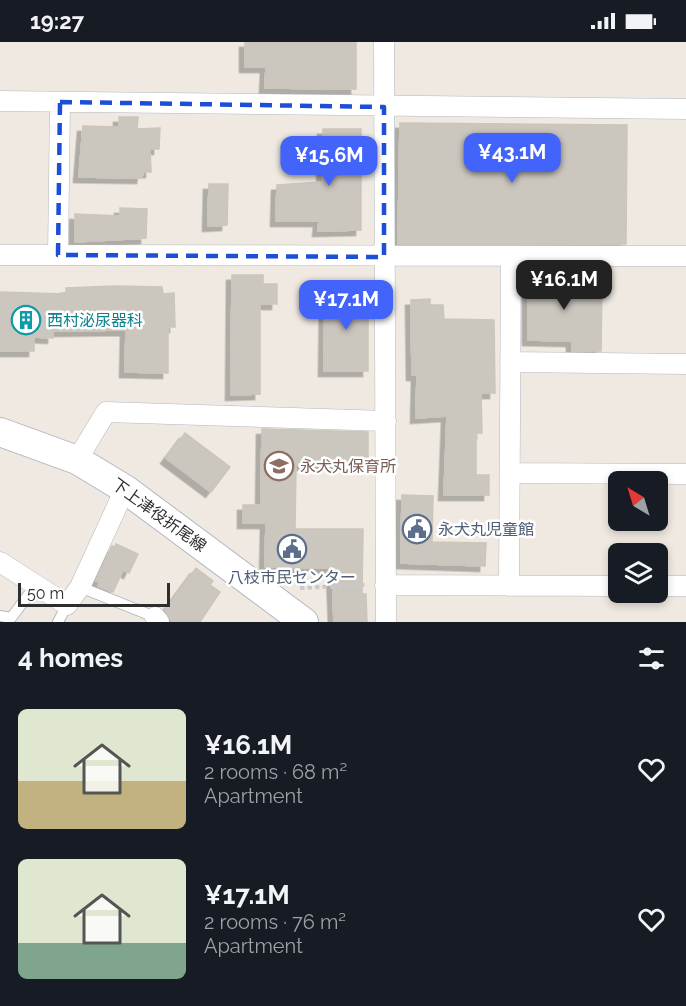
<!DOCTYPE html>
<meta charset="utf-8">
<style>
:root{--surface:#171b24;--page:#242831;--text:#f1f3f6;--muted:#9ea1a6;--accent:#4264fb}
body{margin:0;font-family:Raleway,"Noto Sans JP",sans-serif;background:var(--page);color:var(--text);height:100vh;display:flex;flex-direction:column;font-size:22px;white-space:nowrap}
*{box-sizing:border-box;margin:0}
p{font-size:20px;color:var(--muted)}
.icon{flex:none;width:33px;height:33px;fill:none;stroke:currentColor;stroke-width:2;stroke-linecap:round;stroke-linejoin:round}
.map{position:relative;height:580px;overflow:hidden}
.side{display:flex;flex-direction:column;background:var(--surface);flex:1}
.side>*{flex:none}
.needle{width:39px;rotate:322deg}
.fabs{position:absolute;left:608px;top:429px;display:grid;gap:12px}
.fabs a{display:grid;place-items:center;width:60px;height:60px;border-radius:9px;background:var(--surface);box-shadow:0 3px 9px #0003;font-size:30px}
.scale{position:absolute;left:18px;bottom:15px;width:152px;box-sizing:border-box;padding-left:6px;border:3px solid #2e2e2e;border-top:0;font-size:16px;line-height:21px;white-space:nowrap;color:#2e2e2e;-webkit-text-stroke:4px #fff;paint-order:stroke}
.price{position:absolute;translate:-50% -51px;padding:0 14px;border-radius:12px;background:var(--accent);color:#fff;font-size:20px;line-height:39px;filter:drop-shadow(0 2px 3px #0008)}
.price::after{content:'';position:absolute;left:50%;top:36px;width:18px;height:14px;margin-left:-9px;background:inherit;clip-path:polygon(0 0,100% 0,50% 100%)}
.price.on{background:#222;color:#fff}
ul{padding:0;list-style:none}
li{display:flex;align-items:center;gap:18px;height:150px;padding:0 18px}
li span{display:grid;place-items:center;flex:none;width:168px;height:120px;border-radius:9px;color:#555}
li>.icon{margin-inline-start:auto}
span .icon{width:72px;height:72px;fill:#fffc;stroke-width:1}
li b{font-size:26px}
h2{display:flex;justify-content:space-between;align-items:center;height:72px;padding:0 18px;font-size:26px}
.status{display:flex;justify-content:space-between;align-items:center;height:42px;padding:0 30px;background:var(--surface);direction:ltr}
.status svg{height:16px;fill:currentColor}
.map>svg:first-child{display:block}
.building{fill:#cbc7bf;stroke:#cbc5ba;stroke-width:1.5;filter:url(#shadow)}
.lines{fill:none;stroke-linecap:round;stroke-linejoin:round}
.lane-casing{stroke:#b4b7c1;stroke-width:12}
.street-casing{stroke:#b4b7c1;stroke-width:21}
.secondary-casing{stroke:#b4b7c1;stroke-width:30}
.path{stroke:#c9c9c9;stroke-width:4;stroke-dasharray:4.5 3;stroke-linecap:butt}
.lane{stroke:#fff;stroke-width:10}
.street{stroke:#fff;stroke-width:20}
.secondary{stroke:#fff;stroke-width:28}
.marked{fill:none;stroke:#1d4ed8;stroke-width:4.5;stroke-dasharray:12 8;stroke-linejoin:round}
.labels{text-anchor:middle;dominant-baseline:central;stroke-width:5;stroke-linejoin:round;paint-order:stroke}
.culture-label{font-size:16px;fill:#0d838f;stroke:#fff;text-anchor:start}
.education-label{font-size:16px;fill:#785e54;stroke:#fff;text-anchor:start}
.street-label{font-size:16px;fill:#2e2e2e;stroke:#fff}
.service-label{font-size:16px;fill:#4e5e75;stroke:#fff;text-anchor:start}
</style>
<div class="status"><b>19:27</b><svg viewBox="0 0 49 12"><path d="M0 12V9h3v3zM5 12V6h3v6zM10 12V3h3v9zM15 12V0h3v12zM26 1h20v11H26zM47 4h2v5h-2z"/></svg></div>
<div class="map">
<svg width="686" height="580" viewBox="0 0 686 580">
<defs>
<filter id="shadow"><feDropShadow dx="-5.5" dy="5.5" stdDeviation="0" flood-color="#0004"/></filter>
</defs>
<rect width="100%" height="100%" fill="#efe9e1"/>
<path class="building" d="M245,0H356V47L265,46L266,25H245Z
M119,75H138L137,87L160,86L159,107H150L151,130H143L142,136L79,135L83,84L119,85Z
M400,81L627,83L626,202H398Z
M323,87H361V188L318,189L319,179H276L277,143L322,140Z
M209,142H228L227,183L208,184Z
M120,166L147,167L146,196L75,200V172L120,174Z
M528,226H557V242H602L601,309H572V299L528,298Z
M232,233H263V242H277V262H260V352L231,353Z
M115,244L162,245L163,252L174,251L175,285H168V331L125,330L126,288L53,289V296L34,295V309H0V250L66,252V246Z
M325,249H368V329H324Z
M430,257V263H443L444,277L494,278L495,351H481L482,391H476V433H489V453H444L447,374L416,376L417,333H412L411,258Z
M262,387L368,390V423H296L295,487H363L362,552H366L367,580H334L332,526L265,525L266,481H243V463H261Z
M185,391L230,425L211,450L166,416Z
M402,453L433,454L432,500L486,501L485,524L401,521Z
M116,502L138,512L129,531L123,528L113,550L98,544L100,540L96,539L112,504L115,505Z
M196,526L213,539L210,543L220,550L200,580H172L165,568Z"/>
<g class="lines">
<g class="lane-casing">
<path id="lane" d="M80,545L155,575
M0,574L11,576L35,544
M58,580L67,563"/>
</g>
<g class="street-casing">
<path id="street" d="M384,0L386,580
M0,59L686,67
M0,213L686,214
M58,213L60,60
M510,320L686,322
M77,418L106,370L386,379
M511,431L686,432
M0,520L67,563L80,545L125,447
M385,543L618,544
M509,544L511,216
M657,544H686
M155,575L159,580"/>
</g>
<g class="secondary-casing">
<path id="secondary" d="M0,390L77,418L125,447L304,580"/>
</g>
<path class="path" d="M300,546L367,543"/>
<use href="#lane" class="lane"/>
<use href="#street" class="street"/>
<use href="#secondary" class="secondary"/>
</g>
<path class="marked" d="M60,60L384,65V215L58,213Z"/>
<defs>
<g id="building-ring" transform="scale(1.5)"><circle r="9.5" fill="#fff" stroke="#0f9aa8" stroke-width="1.5"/><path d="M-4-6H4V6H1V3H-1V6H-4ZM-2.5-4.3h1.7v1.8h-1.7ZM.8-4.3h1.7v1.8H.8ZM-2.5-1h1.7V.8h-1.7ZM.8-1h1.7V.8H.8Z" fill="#0f9aa8"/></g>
<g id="school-ring" transform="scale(1.5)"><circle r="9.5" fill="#fff" stroke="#8d6e63" stroke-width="1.5"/><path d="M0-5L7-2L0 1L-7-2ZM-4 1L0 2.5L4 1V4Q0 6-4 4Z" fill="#8d6e63"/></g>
<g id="civic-ring" transform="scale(1.5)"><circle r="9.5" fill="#fff" stroke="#5c6f8a" stroke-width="1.5"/><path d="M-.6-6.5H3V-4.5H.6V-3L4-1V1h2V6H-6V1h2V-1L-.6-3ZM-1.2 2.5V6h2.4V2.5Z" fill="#5c6f8a"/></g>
</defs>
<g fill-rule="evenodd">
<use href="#building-ring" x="26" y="278"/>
<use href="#school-ring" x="279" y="424"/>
<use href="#civic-ring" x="417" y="487"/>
<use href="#civic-ring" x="292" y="507"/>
</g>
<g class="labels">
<g class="culture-label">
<text x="47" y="278">西村泌尿器科</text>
</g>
<g class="education-label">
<text x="300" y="424">永犬丸保育所</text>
</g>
<g class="street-label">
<text transform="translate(159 473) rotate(36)">下上津役折尾線</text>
</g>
<g class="service-label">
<text x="438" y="487">永犬丸児童館</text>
<text x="292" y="535" text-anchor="middle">八枝市民センター</text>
</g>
</g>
</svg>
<div class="fabs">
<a><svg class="needle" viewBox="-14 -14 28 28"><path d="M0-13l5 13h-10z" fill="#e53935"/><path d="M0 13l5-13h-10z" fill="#9ea1a6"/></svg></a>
<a><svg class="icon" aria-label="layers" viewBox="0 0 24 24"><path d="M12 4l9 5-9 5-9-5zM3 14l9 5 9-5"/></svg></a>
</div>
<div class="scale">50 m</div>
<b class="price" style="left:512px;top:142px">¥43.1M</b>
<b class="price" style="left:329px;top:145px">¥15.6M</b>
<b class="price on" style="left:564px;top:269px">¥16.1M</b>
<b class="price" style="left:346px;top:289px">¥17.1M</b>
</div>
<section class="side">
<h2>4 homes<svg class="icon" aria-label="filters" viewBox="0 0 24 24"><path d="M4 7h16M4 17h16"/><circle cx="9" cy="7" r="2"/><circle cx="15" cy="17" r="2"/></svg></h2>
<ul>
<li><span style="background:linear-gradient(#dfe7d0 60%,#c2b280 0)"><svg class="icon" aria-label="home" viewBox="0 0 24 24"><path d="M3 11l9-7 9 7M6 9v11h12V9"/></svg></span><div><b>¥16.1M</b><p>2 rooms · 68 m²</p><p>Apartment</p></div><svg class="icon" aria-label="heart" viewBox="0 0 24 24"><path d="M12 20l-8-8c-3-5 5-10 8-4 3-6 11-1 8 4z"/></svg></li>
<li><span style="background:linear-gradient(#dfe7d0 70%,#7fa58c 0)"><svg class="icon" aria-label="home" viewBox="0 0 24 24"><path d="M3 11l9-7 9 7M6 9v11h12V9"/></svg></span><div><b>¥17.1M</b><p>2 rooms · 76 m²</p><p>Apartment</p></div><svg class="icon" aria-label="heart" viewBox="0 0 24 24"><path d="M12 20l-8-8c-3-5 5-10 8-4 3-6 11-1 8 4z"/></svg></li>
</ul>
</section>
